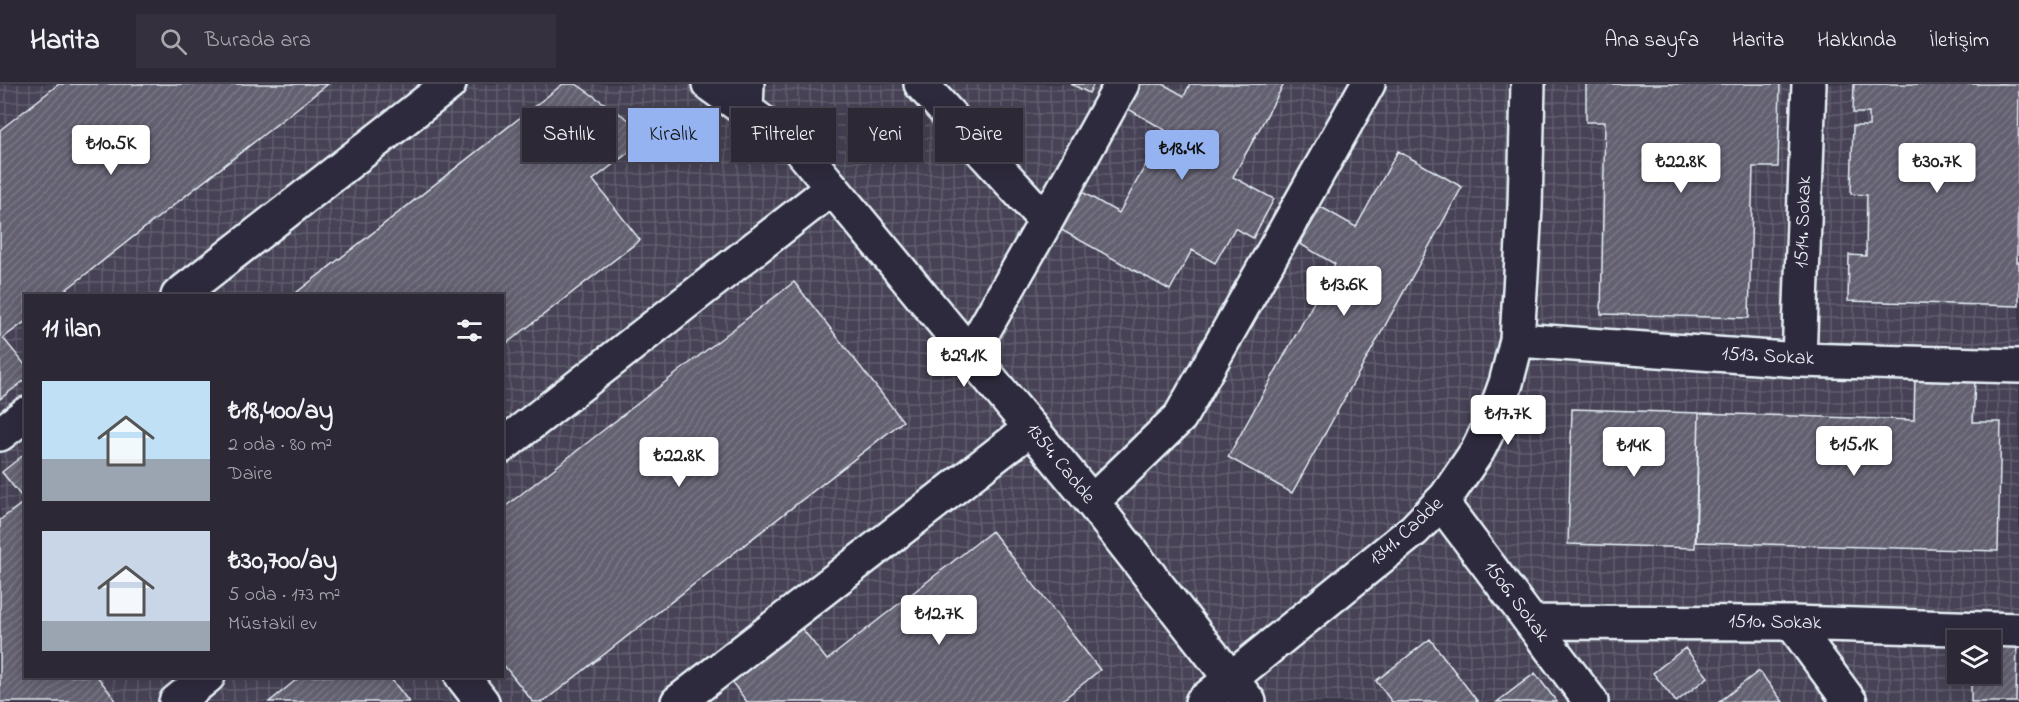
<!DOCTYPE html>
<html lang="tr">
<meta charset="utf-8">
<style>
:root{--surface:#2c2836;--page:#34303e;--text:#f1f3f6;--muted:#a6a6ad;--line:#484451;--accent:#95b2f1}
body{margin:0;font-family:"Indie Flower",sans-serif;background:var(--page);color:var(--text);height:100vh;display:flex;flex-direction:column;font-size:22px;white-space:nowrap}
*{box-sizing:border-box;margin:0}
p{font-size:20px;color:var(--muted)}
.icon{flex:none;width:33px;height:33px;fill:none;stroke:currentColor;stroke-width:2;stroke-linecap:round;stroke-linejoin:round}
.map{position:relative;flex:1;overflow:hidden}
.side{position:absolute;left:24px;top:210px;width:480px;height:384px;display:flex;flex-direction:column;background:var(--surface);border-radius:0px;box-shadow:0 3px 15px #0003,0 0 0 2px var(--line)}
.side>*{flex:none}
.guide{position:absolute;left:522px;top:24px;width:570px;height:54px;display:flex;gap:12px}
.tools{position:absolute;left:1947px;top:546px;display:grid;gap:12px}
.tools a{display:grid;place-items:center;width:54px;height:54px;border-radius:0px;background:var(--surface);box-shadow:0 3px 15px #0003,0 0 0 2px var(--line);font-size:30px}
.price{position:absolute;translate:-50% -51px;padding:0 14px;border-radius:6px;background:#fff;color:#222;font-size:20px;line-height:39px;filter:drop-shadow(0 2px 3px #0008)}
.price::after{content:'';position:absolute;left:50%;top:36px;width:18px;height:14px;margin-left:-9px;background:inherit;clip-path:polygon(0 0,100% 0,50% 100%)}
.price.selected{background:var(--accent);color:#111}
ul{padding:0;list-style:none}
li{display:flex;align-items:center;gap:18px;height:150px;padding:0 18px}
li span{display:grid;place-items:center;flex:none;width:168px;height:120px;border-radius:0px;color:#555}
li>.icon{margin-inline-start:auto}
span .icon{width:72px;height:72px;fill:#fffc;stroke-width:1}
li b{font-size:26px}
h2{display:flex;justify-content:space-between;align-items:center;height:72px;padding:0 18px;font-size:26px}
.chip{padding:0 21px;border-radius:0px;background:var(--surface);box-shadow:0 3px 15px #0003,0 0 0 2px var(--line);font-size:21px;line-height:54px}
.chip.selected{background:var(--accent);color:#111}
header{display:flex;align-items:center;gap:36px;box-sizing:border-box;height:84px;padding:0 30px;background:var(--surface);border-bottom:2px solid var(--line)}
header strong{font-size:28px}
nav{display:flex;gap:33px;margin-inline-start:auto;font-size:21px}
.search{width:420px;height:54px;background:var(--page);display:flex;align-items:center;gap:15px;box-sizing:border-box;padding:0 21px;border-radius:0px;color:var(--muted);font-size:22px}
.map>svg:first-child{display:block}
.industrial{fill:url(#industrial-grid);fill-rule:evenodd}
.building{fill:url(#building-hatch);stroke:#e8f1f8;stroke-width:1.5}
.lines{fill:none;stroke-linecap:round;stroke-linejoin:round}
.minor-casing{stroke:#e8f1f8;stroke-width:38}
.major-casing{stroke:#e8f1f8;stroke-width:38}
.minor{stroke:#2f2a3d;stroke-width:33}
.major{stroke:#2f2a3d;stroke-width:33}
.labels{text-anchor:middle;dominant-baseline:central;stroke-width:6;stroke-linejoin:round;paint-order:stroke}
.street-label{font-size:20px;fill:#e8f1f8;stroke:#2f2a3d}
</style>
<header>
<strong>Harita</strong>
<div class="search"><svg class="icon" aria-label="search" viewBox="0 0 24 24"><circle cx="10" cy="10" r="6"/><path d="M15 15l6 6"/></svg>Burada ara</div>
<nav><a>Ana sayfa</a><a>Harita</a><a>Hakkında</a><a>İletişim</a></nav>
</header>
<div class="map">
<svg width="2019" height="618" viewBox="0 0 2019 618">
<defs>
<pattern id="industrial-grid" width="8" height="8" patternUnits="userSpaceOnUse" patternTransform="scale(1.5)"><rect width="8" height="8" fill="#464354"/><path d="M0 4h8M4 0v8" fill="none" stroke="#615f6d"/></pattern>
<pattern id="building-hatch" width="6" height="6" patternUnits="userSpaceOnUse" patternTransform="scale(1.5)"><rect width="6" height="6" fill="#636171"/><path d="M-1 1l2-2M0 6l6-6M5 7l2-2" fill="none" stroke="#797886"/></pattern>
</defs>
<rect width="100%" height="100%" fill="#3a3648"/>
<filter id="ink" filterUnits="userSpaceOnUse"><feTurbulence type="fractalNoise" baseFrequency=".0167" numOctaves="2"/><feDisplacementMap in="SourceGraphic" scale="12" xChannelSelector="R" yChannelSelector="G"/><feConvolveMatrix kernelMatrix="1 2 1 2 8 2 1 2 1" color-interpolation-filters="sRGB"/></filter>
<g filter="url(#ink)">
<path class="industrial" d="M0,0H2019V618H0ZM26,212H502V592H26ZM1958,556H1990V590H1958Z"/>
<path class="building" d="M59,0H328L58,212H26V237L3,254L26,282V295L0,315V46Z
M563,0H576L651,51L593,96L640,156L502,263V212H292Z
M1071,0H1094L1089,9Z
M1135,0H1163L1184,12L1190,0H1284L1233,93L1274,115L1253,154L1235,144L1215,179L1192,166L1170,206L1056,143L1077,105L1119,129L1165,46L1123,22Z
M1586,0H1780L1778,83H1753L1749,234L1601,230L1605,38H1586Z
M1854,0H2019L2017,178H2019V222L1848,217L1849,171L1866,172L1867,111L1851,110L1853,42H1869V29H1853Z
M1398,67L1462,103L1292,409L1228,373L1335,180L1300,160L1321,123L1356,143Z
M794,198L903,337L543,618H533L502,579V425Z
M1915,296L1975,297L1973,338H2001L1998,467L1696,458L1699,329L1914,336Z
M1572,325L1699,329L1695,464L1568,460Z
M26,369V592H97L117,618H0V436L25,417L2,388Z
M992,447L1100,586L1060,618H747L731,597L800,542L827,576Z
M1430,555L1478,618H1392L1376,597Z
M1990,556H2017L2016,618H1971V590H1990Z
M1685,564L1708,593L1676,618L1653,589Z
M1759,587L1783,618H1719Z
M1535,589L1557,618H1497Z
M301,592H389L409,618H269Z"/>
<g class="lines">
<g class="minor-casing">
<path id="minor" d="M921,0L1046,137L970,270
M746,27L747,0
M1046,137L1122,0
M178,212L449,0
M1517,256L1799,276L2019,282
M1799,276L1809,0
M0,350L26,330
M502,362L832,104
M1092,418L1180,333L1368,0
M1441,418L1591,618
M1531,538L1792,539L2019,546
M1792,539L1850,618
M462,592L482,618
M176,618L208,592
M678,618L1031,344
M1202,618L1414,446L1446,413L1478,366L1492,338L1506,299L1517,256L1525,124L1528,0"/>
</g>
<g class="major-casing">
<path id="major" d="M709,0L800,65L1092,418L1249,618"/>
</g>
<use href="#minor" class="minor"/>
<use href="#major" class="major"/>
</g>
</g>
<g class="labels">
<g class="street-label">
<text transform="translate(1804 138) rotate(-88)">1514. Sokak</text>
<text transform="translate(1768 273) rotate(3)">1513. Sokak</text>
<text transform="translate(1060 380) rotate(51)">1354. Cadde</text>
<text transform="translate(1407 448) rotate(-42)">1341. Cadde</text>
<text transform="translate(1516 518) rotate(53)">1506. Sokak</text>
<text transform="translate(1775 539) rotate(1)">1510. Sokak</text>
</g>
</g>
</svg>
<div class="tools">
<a><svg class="icon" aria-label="layers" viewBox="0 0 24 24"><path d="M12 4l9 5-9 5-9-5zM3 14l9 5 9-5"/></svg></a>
</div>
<b class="price" style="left:111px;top:92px">₺10.5K</b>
<b class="price selected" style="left:1182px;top:97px">₺18.4K</b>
<b class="price" style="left:1681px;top:110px">₺22.8K</b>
<b class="price" style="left:1937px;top:110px">₺30.7K</b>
<b class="price" style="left:1344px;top:233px">₺13.6K</b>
<b class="price" style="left:964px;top:304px">₺29.1K</b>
<b class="price" style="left:1508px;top:362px">₺17.7K</b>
<b class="price" style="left:1854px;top:393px">₺15.1K</b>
<b class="price" style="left:1634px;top:394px">₺14K</b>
<b class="price" style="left:679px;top:404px">₺22.8K</b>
<b class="price" style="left:939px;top:562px">₺12.7K</b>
<div class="guide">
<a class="chip">Satılık</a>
<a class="chip selected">Kiralık</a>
<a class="chip">Filtreler</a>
<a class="chip">Yeni</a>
<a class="chip">Daire</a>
</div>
<section class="side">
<h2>11 ilan<svg class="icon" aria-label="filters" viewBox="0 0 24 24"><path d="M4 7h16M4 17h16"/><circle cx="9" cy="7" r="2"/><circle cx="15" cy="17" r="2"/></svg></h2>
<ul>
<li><span style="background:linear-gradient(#bfe0f5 65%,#9aa5b1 0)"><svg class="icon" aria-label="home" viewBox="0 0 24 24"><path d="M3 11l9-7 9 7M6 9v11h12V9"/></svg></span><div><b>₺18,400/ay</b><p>2 oda · 80 m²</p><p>Daire</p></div></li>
<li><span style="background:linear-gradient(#c9d6e8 75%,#9aa5b1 0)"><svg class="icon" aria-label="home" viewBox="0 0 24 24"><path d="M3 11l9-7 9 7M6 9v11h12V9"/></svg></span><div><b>₺30,700/ay</b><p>5 oda · 173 m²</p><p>Müstakil ev</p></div></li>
</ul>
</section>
</div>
